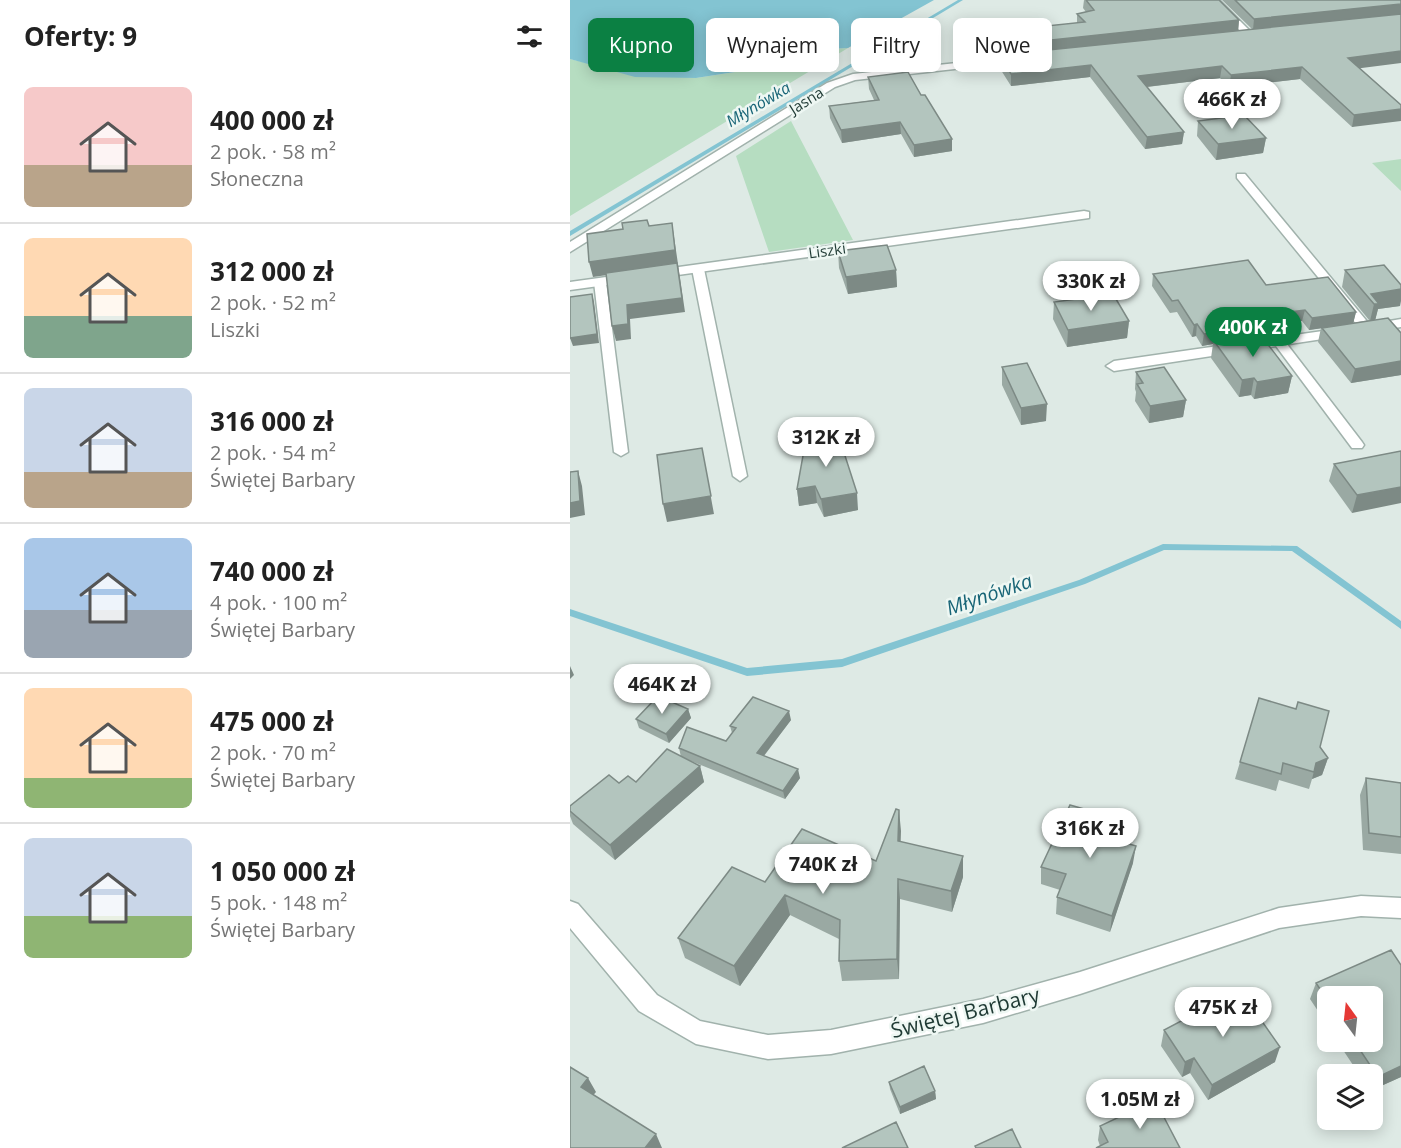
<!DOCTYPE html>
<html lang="pl">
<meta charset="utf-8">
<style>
:root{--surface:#fff;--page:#f2f2f2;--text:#222;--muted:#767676;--line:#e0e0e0;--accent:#0b8043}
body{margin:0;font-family:"Open Sans",sans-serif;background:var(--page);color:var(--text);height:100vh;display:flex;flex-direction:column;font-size:22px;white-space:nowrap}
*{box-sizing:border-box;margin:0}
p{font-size:20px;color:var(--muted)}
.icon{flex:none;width:33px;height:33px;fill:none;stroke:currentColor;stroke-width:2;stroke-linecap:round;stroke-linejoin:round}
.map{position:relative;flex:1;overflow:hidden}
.side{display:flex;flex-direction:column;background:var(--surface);width:570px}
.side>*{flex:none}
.banner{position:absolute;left:18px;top:18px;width:570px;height:54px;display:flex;gap:12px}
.needle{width:39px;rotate:345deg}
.controls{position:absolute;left:747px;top:986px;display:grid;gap:12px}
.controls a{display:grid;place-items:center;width:66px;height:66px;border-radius:9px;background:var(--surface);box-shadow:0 3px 15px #0003;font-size:30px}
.price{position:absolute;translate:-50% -51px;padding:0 14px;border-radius:21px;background:#fff;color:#222;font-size:20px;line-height:39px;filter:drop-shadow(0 2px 3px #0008)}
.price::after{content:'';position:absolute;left:50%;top:36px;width:18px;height:14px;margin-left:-9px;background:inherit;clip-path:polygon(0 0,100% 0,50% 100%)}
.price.active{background:var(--accent);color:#fff}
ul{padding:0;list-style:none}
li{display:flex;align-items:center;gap:18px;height:150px;padding:0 24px}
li+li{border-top:2px solid var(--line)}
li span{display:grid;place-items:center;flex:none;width:168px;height:120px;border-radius:9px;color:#555}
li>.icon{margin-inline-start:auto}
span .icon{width:72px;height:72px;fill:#fffc;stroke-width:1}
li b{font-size:26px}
h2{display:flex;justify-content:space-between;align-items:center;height:72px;padding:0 24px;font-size:26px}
.tag{padding:0 21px;border-radius:9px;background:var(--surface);box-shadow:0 3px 15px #0003;font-size:21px;line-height:54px}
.tag.active{background:var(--accent);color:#fff}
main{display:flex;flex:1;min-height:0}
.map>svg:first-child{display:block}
.green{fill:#b6ddc1}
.water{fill:#83c4d2}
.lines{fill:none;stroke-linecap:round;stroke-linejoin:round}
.stream{fill:#83c4d2;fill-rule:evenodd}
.lane-casing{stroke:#a1b2ac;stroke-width:3}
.street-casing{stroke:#a1b2ac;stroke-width:3}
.lane{fill:#fff;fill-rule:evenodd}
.street{fill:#fff;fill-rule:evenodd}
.wall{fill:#9aa9a3}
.shaded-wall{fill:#7d8a85}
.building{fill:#b3c5be;stroke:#7d8a85;stroke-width:1.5}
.labels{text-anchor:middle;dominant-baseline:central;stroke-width:5;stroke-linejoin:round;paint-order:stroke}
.far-street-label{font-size:15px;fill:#1f3a34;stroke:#eef7f3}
.far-water-label{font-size:16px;font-style:italic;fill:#186577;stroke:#eef7f3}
.water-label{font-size:20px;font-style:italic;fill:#186577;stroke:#eef7f3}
.near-street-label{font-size:21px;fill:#1f3a34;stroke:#eef7f3}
</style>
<main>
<section class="side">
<h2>Oferty: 9<svg class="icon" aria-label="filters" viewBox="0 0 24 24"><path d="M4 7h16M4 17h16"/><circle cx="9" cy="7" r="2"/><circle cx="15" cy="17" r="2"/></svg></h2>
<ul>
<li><span style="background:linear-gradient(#f6c9c9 65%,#b9a48a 0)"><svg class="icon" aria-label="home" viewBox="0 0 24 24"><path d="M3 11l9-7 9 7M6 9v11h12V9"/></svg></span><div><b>400 000 zł</b><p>2 pok. · 58 m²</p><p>Słoneczna</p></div></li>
<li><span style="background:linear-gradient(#ffd9b3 65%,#7fa58c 0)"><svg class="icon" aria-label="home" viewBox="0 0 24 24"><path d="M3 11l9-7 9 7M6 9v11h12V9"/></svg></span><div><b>312 000 zł</b><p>2 pok. · 52 m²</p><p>Liszki</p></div></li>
<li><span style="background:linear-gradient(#c9d6e8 70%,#b9a48a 0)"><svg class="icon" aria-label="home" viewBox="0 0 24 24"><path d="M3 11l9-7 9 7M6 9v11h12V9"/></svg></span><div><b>316 000 zł</b><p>2 pok. · 54 m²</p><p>Świętej Barbary</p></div></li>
<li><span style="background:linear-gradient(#a9c7e8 60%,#9aa5b1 0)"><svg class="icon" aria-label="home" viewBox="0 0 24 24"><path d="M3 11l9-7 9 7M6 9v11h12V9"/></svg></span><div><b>740 000 zł</b><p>4 pok. · 100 m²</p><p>Świętej Barbary</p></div></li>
<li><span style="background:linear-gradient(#ffd9b3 75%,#8fb573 0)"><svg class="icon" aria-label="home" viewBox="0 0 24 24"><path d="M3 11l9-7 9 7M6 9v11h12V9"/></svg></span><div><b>475 000 zł</b><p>2 pok. · 70 m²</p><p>Świętej Barbary</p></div></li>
<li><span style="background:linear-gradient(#c9d6e8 65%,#8fb573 0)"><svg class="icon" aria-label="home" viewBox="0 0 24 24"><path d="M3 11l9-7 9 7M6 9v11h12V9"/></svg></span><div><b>1 050 000 zł</b><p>5 pok. · 148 m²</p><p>Świętej Barbary</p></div></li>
</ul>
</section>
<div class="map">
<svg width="831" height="1148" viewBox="0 0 831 1148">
<rect width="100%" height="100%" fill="#deeae5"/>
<path class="green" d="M278,48L0,216V59L41,69L126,78L178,70L241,50Z
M221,121L283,240L199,252L166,156Z
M831,159V191L802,163Z"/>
<path class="water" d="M0,0H364L278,48L241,50L178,70L126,78L65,77L0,59Z"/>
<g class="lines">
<path class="stream" d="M388,0H393L0,236V231Z
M593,544L727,546L831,621V629L722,551L594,550L515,584L272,667L177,676L0,616V609L177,668L272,659L509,580Z"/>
<g class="lane-casing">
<path id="lane" d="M640,0H649L683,34V38H677Z
M667,174H675L800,325V331H792L667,178Z
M128,266L134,269L177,476L170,481L163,476L122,269Z
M30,279L36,282L58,452L51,456L44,452L24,282Z
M709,338L713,339L792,442L794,445L792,448H782L703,342Z"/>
</g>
<g class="street-casing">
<path id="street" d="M453,56L458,59L457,61L285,80L265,87L0,252V242L257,83L283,74Z
M514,211L519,212V218L0,290V282Z
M831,319V327L801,332L794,328L796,325Z
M774,328L779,329L781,332L779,335L544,371L536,366L544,361Z
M791,896L831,898V918L791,916L709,928L510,994L413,1023L261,1054L198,1059L126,1044L69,1011L0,928V901L8,904L87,995L130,1021L198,1035L261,1030L413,999L510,972L709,908Z"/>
</g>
<use href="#lane" class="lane"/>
<use href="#street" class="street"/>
</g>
<path class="wall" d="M514,0L669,20L668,31L682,29L652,0H831L790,68L831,105L782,127L730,79L659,87L650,78L577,87L614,132L612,144L575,149L520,77L441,86L429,67V57L423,58L413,40V28L448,29L507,23V14L516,12L513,8Z
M298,77L351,95L382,139V151L344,157L331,134L272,143L260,118L259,106L304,100L299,89Z
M628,121L696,138L693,153L646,160L627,136Z
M268,251L326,270L327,287L278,294L269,268Z
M775,270L830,306L808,309L805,320L831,333V375L781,383L748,342L751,328L739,330L732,321L680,329L678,336L722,376L718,393L684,399L681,395L669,397L641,358L643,344L632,346L626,336L622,337L607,312L600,313L582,286L583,274L696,285L786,312L783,323L799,320L772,287Z
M484,302L559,321L557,338L497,347L483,319Z
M432,367L476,421L451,425L432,385Z
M566,372L616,400L613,417L579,423L565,401L566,392L565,389Z
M268,434L288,510L254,517L247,503L229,506L227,489Z
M831,451L782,513L759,481L764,464Z
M118,709L121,718L99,743L69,728L66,719Z
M221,720L194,756L230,778L215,799L111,757L109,748L156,741L162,733L160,726Z
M750,747L758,758L752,775L742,779L739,789L709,780L706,791L665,779L670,762Z
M130,766L134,782L45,860L3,824L0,816V806L49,783L66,782Z
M796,778L831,783V854L793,850L790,795Z
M329,810L330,842L393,856V877L382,912L330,899L329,979L272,981L269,961V939L220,915L170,986L115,958L108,938L195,882L306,861Z
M553,820L549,841L563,863L540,932L486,914L487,897L490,890L471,884V867Z
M831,965V1077L802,1090V1074H789L767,1041H802L758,996V1026L740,999L746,983Z
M594,1030L705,1062L638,1100L620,1073L612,1077L591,1046Z
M319,1082L365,1091L366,1099L330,1114L320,1089Z
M530,1126L610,1148L530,1146L528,1140Z"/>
<path class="shaded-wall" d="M831,4V15L683,30L684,19Z
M669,20L668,32L429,55V57L423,58L424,46Z
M831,51V63L776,70L778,58Z
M521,65L520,77L441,86V74Z
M652,66L650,78L567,88L568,76Z
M732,67L730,79L659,87L661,75Z
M831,109V121L782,127L784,115Z
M330,122L331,134L272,143L271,130Z
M614,132L612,144L575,149L577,137Z
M696,138L693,153L646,160L648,144Z
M382,139V151L344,157V145Z
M102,223L115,312L60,319L61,339L46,341L42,326L57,305L108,265L23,277L19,262Z
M326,270L327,287L278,294L276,277Z
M831,289V301L830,306L808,309L805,321H800L804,304L801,294Z
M22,294L24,302L29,343L3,346L0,338Z
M735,310L732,321L680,329L678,339L644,341L643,344L632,346L634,334L673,318Z
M786,312L783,324L739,330L742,318Z
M559,321L557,338L497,347L498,330Z
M627,324L626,336L622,337L624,325Z
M831,361V375L781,383L785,369Z
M722,376L718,393L684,399L687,382Z
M684,378L681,395L669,397L672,380Z
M616,400L613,417L579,423L580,406Z
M477,404L476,421L451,425V408Z
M135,465L144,514L97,522L93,504Z
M8,471L12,486L15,515L0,518V503Z
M245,486L247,503L229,506L227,489Z
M831,487V503L782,513L787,495Z
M287,493L288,510L254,517L251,499Z
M0,666L4,675L0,679Z
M118,709L121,718L99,743L96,734Z
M219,711L221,720L189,762L187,753Z
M758,758L752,775L742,779L746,763Z
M130,766L134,782L45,860L40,845Z
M228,769L230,778L215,799L213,791Z
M329,810L331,831L330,862L328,841Z
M553,820L550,837L544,857L546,840Z
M566,846L563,863L540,932L542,916Z
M393,856V877L382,912L381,891Z
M328,879L330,899L329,979L327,959Z
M215,895L220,915L170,986L164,966Z
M710,1047L705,1062L638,1100L642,1085Z
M624,1058L620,1073L612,1077L615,1062Z
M831,1066V1077L802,1090V1087L808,1077Z
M18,1078L26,1092L18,1101L11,1087Z
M365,1091L366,1099L330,1114V1107Z
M86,1134L92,1148H75Z"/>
<path class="building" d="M516,0H649L669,20L424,46L413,28L445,25L448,29L515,22L507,14L524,10Z
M665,0H831V4L684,19Z
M831,14V51L778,58L831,105V109L784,115L732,67L661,75L652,66L568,76L614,132L577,137L521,65L441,74L429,55Z
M338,72L351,95H355L382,139L344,145L330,122L271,130L259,106L309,100L298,77Z
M674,115L696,138L648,144L628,121Z
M77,220L79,226L102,223L105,250L19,262L17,234L53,229L52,223Z
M317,245L326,270L276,277L268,251Z
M678,260L696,285L758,277L786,312L742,318L735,310L673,318L680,327L634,334L627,324L624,325L608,300L602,301L583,274Z
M107,263L112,298L57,305L58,324L42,326L36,273Z
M814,265L831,285V289L801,294L809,304H804L775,270Z
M22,294L27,334L0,338V297Z
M543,294L559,321L498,330L484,302Z
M818,318L831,333V361L785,369L752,328Z
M690,334L722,376L687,382L684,378L672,380L644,341Z
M457,363L477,404L451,408L432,367Z
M594,367L616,400L580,406L567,384L573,383L566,372Z
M268,434L287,493L251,499L245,486L227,489L236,439Z
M132,448L141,496L93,504L87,455Z
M831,451V487L787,495L764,464Z
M8,471L10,501L0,503V472Z
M88,696L118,709L96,734L66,719Z
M183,697L219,711L187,753L228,769L213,791L109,748L117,727L156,741L166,728L160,726Z
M689,698L726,709L728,702L759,711L750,747L758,758L746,763L744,772L713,763L711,774L670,762Z
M97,749L130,766L40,845L0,811V806L39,775L49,783L58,776L66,782Z
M796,778L831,783V837L799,833Z
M500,805L553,820L546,840L566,846L542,916L487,897L496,874L471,867Z
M326,809L329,810L328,841L393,856L381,891L328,879L327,959L269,961L270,920L215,895L164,966L108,938L162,867L195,882L232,829L306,861Z
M821,950L831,965V1066L808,1077L784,1041H802V996H758V1001L746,983Z
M670,990L710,1047L642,1085L624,1058L615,1062L594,1030Z
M354,1066L365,1091L330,1107L319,1082Z
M0,1067L18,1078L11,1087L86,1134L75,1148H0Z
M585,1100L610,1148H526L538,1142L530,1126Z
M326,1122L338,1148H272Z
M442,1129L451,1148H406L405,1146Z"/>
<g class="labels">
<g class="far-street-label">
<text transform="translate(236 100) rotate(-32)">Jasna</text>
<text transform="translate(257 250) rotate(-8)">Liszki</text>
</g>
<g class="far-water-label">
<text transform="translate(188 104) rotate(-31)">Młynówka</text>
</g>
<g class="water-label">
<text transform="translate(419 594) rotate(-19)">Młynówka</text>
</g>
<g class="near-street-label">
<text transform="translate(395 1012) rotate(-14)">Świętej Barbary</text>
</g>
</g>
</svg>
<div class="controls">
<a><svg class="needle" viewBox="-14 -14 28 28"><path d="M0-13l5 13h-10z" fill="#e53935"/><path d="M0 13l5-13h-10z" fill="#767676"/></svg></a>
<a><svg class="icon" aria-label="layers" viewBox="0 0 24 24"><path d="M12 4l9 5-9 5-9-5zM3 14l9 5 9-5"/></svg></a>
</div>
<b class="price" style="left:662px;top:130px">466K zł</b>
<b class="price" style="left:521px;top:312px">330K zł</b>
<b class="price active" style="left:683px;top:358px">400K zł</b>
<b class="price" style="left:256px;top:468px">312K zł</b>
<b class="price" style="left:92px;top:715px">464K zł</b>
<b class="price" style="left:520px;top:859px">316K zł</b>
<b class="price" style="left:253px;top:895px">740K zł</b>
<b class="price" style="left:653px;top:1038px">475K zł</b>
<b class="price" style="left:570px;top:1130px">1.05M zł</b>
<div class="banner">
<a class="tag active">Kupno</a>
<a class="tag">Wynajem</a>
<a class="tag">Filtry</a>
<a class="tag">Nowe</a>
</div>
</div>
</main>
